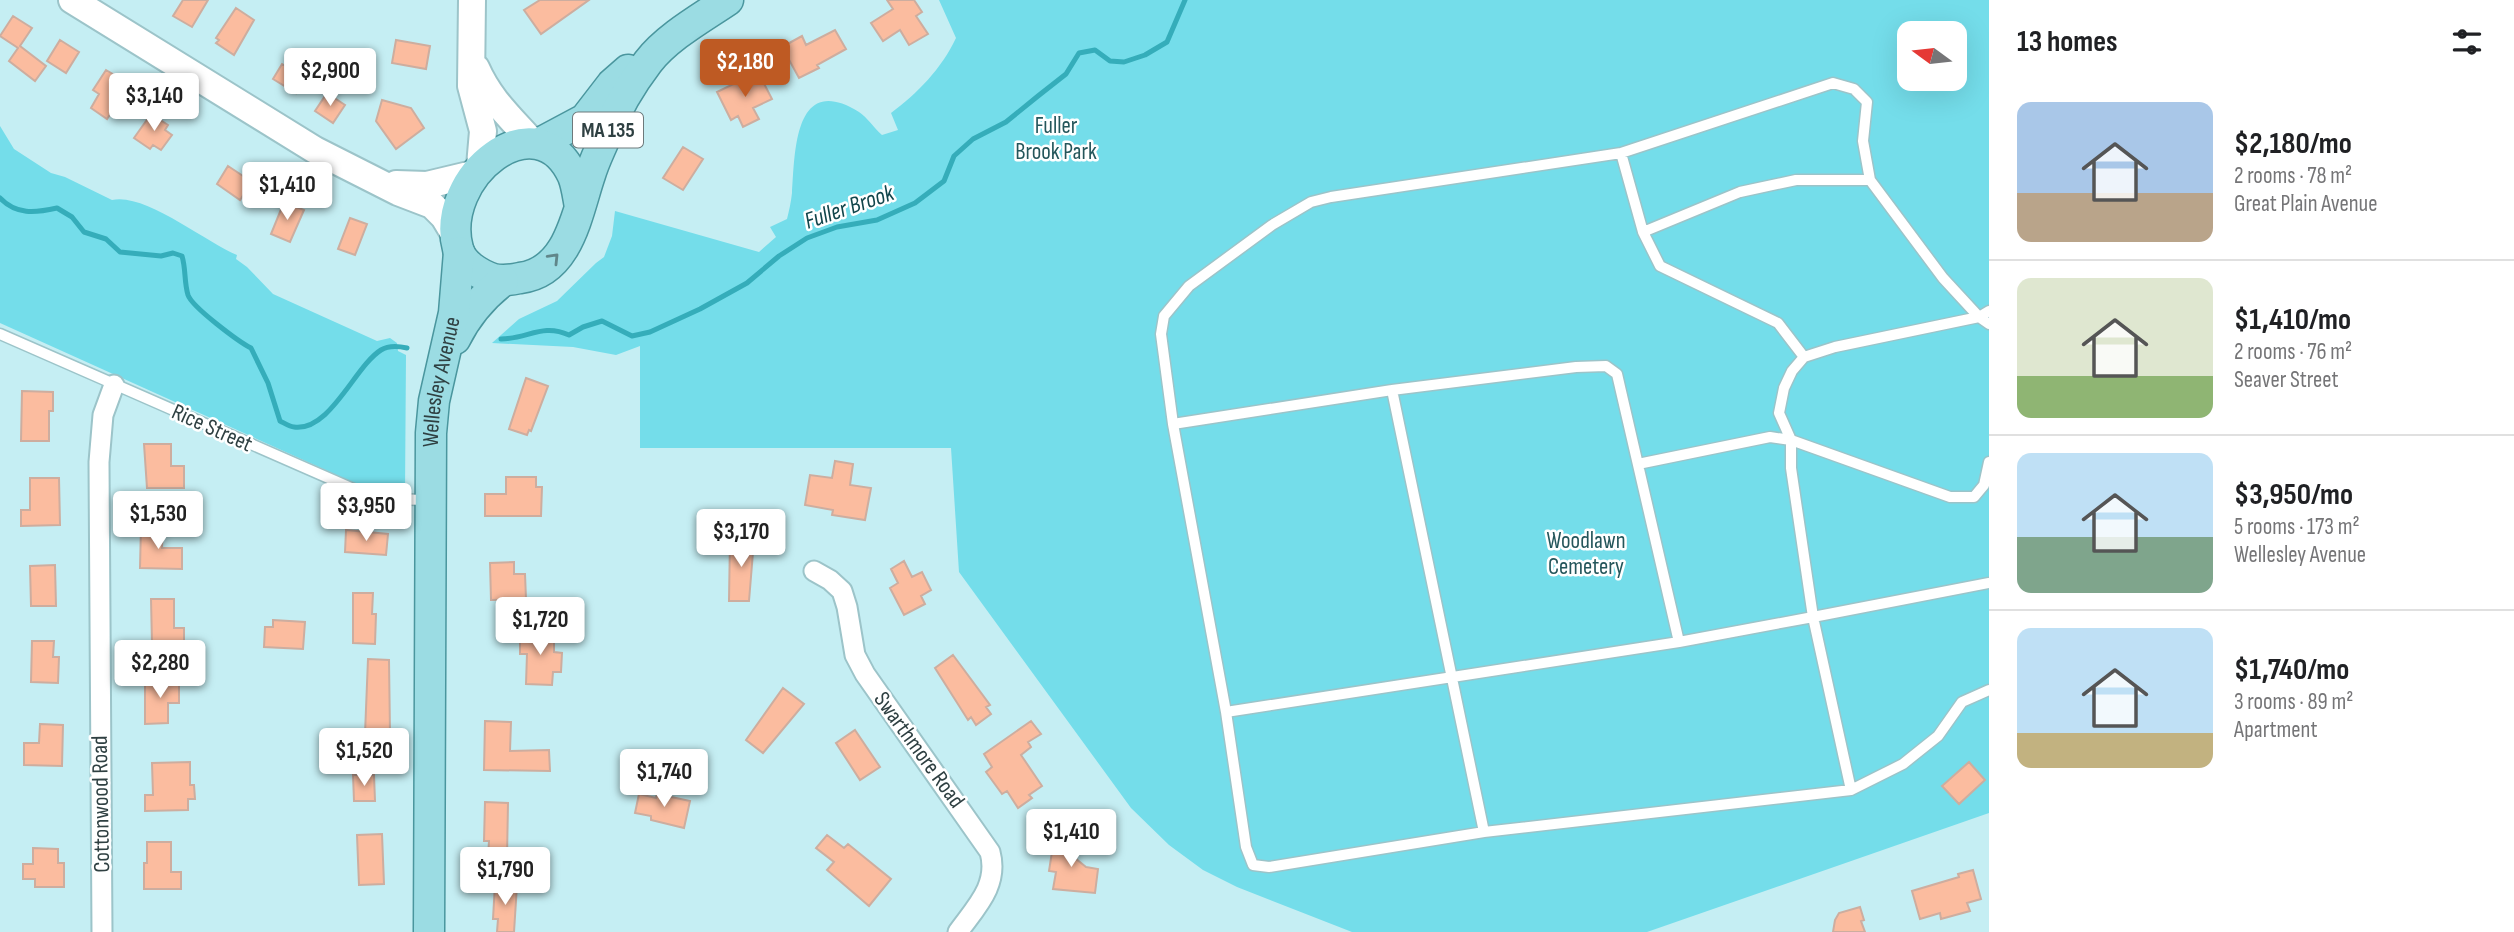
<!DOCTYPE html>
<meta charset="utf-8">
<style>
:root{--surface:#fff;--page:#f2f2f2;--text:#202124;--muted:#757577;--line:#e0e0e0;--accent:#be5a23}
body{margin:0;font-family:"Sofia Sans Condensed",sans-serif;background:var(--page);color:var(--text);height:100vh;display:flex;flex-direction:column;font-size:26px;white-space:nowrap}
*{box-sizing:border-box;margin:0}
p{font-size:23px;color:var(--muted)}
.icon{flex:none;width:38px;height:38px;fill:none;stroke:currentColor;stroke-width:2;stroke-linecap:round;stroke-linejoin:round}
.map{position:relative;flex:1;overflow:hidden}
.details{display:flex;flex-direction:column;background:var(--surface);width:525px}
.details>*{flex:none}
.needle{width:46px;rotate:285deg}
.fabs{position:absolute;left:1897px;top:21px;display:grid;gap:14px}
.fabs a{display:grid;place-items:center;width:70px;height:70px;border-radius:14px;background:var(--surface);box-shadow:0 7px 28px #0002;font-size:35px}
.price{position:absolute;translate:-50% -60px;padding:0 16px;border-radius:7px;background:#fff;color:#222;font-size:23px;line-height:46px;filter:drop-shadow(0 2px 4px #0008)}
.price::after{content:'';position:absolute;left:50%;top:42px;width:21px;height:16px;margin-left:-10px;background:inherit;clip-path:polygon(0 0,100% 0,50% 100%)}
.price.on{background:var(--accent);color:#fff}
ul{padding:0;list-style:none}
li{display:flex;align-items:center;gap:21px;height:175px;padding:0 28px}
li+li{border-top:2px solid var(--line)}
li span{display:grid;place-items:center;flex:none;width:196px;height:140px;border-radius:14px;color:#555}
li>.icon{margin-inline-start:auto}
span .icon{width:84px;height:84px;fill:#fffc;stroke-width:1}
li b{font-size:30px}
h2{display:flex;justify-content:space-between;align-items:center;height:84px;padding:0 28px;font-size:30px}
main{display:flex;flex:1;min-height:0}
.map>svg:first-child{display:block}
.green{fill:#74ddea;fill-rule:evenodd}
.lines{fill:none;stroke-linecap:round;stroke-linejoin:round}
.stream{stroke:#35adba;stroke-width:5}
.building{fill:#fbbc9f;stroke:#cdad9f;stroke-width:2}
.lane-casing{stroke:#9cc4c9;stroke-width:13}
.street-casing{stroke:#9cc4c9;stroke-width:23}
.secondary-casing{stroke:#9cc4c9;stroke-width:30}
.primary-casing{stroke:#4a969e;stroke-width:33}
.lane{stroke:#fff;stroke-width:10}
.street{stroke:#fff;stroke-width:19}
.secondary{stroke:#fff;stroke-width:26}
.primary{stroke:#9bdce3;stroke-width:30}
.oneway{stroke:#60868a}
.labels{text-anchor:middle;dominant-baseline:central;stroke-width:5;stroke-linejoin:round;paint-order:stroke}
.shield{fill:#fff;stroke:#6d797b;stroke-width:2}
.shield-label{font-size:21px;font-weight:bold;fill:#2f4042}
.park-label{font-size:23px;fill:#24565b;stroke:#fff}
.street-label{font-size:23px;fill:#2f4042;stroke:#fff}
.water-label{font-size:24px;font-style:italic;fill:#11454b;stroke:#fff}
</style>
<main>
<div class="map">
<svg width="1989" height="932" viewBox="0 0 1989 932">
<rect width="100%" height="100%" fill="#c5eef3"/>
<path class="green" d="M939,0H1989V813L1647,932H1352L1237,887L1203,870L1169,845L1131,808L959,572L951,448H640V346L616,355L573,347L492,343L519,319L557,301L596,263L604,257L612,236L615,211L759,252L776,237L770,227L787,219C789,211 791,202 792,193C795,152 794,72 859,112C867,117 874,128 882,135L898,130L891,113C917,94 942,68 956,38ZM1909,33H1955V79H1909Z
M0,126L14,149L51,173L65,177L112,200C144,192 206,242 237,255L236,259L247,267L273,294L377,341L390,338L397,343L398,351L406,355L405,492L381,491L361,486L0,323Z"/>
<g class="lines">
<path class="stream" d="M0,198C16,215 35,213 57,208L72,217L84,232L106,239L120,252L161,256L173,253L182,256C186,269 184,282 188,295C192,307 239,342 251,348L268,383L280,421C284,423 290,427 294,427C330,432 355,366 381,350C389,345 398,346 407,348
M501,339C528,339 542,323 569,335L583,327L602,321L632,336L650,332L700,309L747,283L779,256L807,238L837,227L877,220L915,203L944,181L954,156L973,139L1006,122L1038,96L1066,74L1079,53L1095,50L1110,61L1124,62L1145,55L1167,42L1185,0"/>
</g>
<path class="building" d="M183,0H208L192,27L173,16Z
M540,0H589L541,34L524,10Z
M887,0H914L922,12L916,16L928,34L909,45L900,30L883,41L871,23L893,9Z
M236,8L254,20L234,55L216,43L219,40L216,38Z
M13,16L32,28L20,46L46,66L35,81L9,61L18,48L0,36Z
M835,30L846,49L817,65L819,68L799,78L782,47L802,36L806,45Z
M60,40L79,52L66,73L47,61Z
M396,40L430,46L426,69L392,63Z
M282,64L305,77L296,93L273,79Z
M106,70L130,84L107,119L91,108L99,94L93,90Z
M758,72L772,99L753,108L759,119L743,127L738,116L731,120L717,92Z
M327,93L345,105L333,123L315,111Z
M382,100L411,108L424,128L396,149L376,121Z
M151,114L168,125L165,130L172,135L161,150L153,145L150,149L134,138Z
M683,147L703,159L683,190L663,178Z
M228,166L252,182L240,200L217,184Z
M284,202L304,210L290,242L271,234Z
M350,218L367,224L355,255L338,249Z
M526,378L548,386L531,431L529,430L527,435L509,429Z
M22,391L53,392V411H49V441H21Z
M144,444H171V466H184V488H147Z
M835,461L853,464L850,485L871,488L865,520L832,515L833,510L805,505L810,475L832,478Z
M506,477H536V487H542L541,516H485V494H506Z
M30,478H59L60,525L21,526V510H30Z
M141,526H163L162,548H182V569L140,568Z
M346,530L388,534L386,555L345,552Z
M730,539L754,540L749,601H729Z
M904,561L912,577L922,572L931,590L921,596L925,604L904,615L890,588L898,583L891,569Z
M514,562V574H525L526,599L491,600L490,563Z
M55,565L56,606H31L30,566Z
M353,593H373L372,614H376L375,644L353,643Z
M151,599H174V628H184V643L152,644Z
M273,620L305,622L303,649L264,647L265,627H273Z
M520,632L554,633V652L562,653L561,672H553L552,685L526,684L527,654H520Z
M32,641H54L53,657H59L58,683L31,682Z
M953,655L990,705L986,707L991,714L976,725L971,717L968,720L935,668Z
M368,659L389,660L390,734H365Z
M145,681H179V703H168V723L145,724Z
M783,688L804,704L763,753L746,740Z
M485,721L511,722L510,751L549,750L550,771L484,770Z
M1031,721L1041,734L1028,742L1031,747L1021,755L1042,786L1029,795L1032,798L1018,808L1007,791L1002,794L986,772L992,767L984,754Z
M40,724L63,725L62,766L24,765V743H39Z
M855,730L880,767L860,780L836,743Z
M190,762V785H194L195,799H188V810L145,811V795H153L152,763Z
M1969,762L1985,780L1959,804L1942,786Z
M353,775H374L375,801H354Z
M639,794L656,798L657,794L690,801L684,828L651,820V816L635,813Z
M485,802L508,803L507,857L488,856L489,841H484Z
M382,834L384,884L359,885L357,835Z
M827,835L844,848L848,844L891,879L869,906L827,870L834,862L816,848Z
M1054,839L1077,842L1075,858L1086,867L1098,869L1095,893L1053,889L1056,872L1049,871Z
M147,842H171V872H181V889H144V863H147Z
M33,848L58,849V863H64V887H35V879H23V864H33Z
M1973,870L1981,899L1967,903L1970,911L1941,919L1940,913L1920,919L1912,891L1959,877L1958,874Z
M495,884L517,885L514,932H497L498,919H493Z
M1860,907L1864,920L1861,921L1865,932H1833L1835,920L1839,913Z"/>
<g class="lines">
<g class="lane-casing">
<path id="lane" d="M1643,232L1740,192L1796,180H1870
M1989,311L1979,317L1835,347L1804,357L1792,371L1784,388L1779,413L1791,440L1950,497H1974L1984,485L1989,462
M0,334L365,494L390,499L426,500
M1804,357L1778,323L1660,266L1643,232L1621,153L1833,83L1854,89L1867,102L1863,141L1870,180L1943,278L1979,317L1989,324
M1173,424L1392,390
M1638,464L1770,437L1791,440V468L1813,617L1989,583
M1813,617L1851,790L1484,832L1269,867L1253,865L1246,847L1226,712L1679,642Z
M1226,712L1173,424L1161,334L1164,316L1189,286L1272,225L1311,202L1331,197L1621,153
M1851,790L1903,764L1938,736L1962,702L1989,690
M1484,832L1392,390L1576,367L1606,366L1617,374L1679,642"/>
</g>
<g class="street-casing">
<path id="street" d="M814,571L830,580L842,591L847,607L855,655L865,674L990,852C999,885 976,907 958,932
M102,932L99,462L103,415L114,385"/>
</g>
<g class="secondary-casing">
<path id="secondary" d="M72,0L315,150L398,192L432,205L444,217L456,237
M472,0L471,86L483,131L480,166
M476,68C490,100 511,118 534,144
M396,184L427,185L473,174"/>
</g>
<g class="primary-casing">
<g id="primary">
<path d="M540,143L585,119L612,84L628,70"/>
<path d="M580,207C578,197 577,186 573,176C537,97 438,177 458,249C462,264 479,274 493,279C502,281 511,280 520,278C569,272 577,213 590,175C594,161 601,148 606,135C616,110 632,83 648,62C667,37 703,17 728,0"/>
<path d="M455,339C467,315 482,297 503,281"/>
<path id="s1" d="M429,932L431,433L434,401L454,313L459,252"/>
</g>
</g>
<use href="#lane" class="lane"/>
<use href="#street" class="street"/>
<use href="#secondary" class="secondary"/>
<use href="#primary" class="primary"/>
</g>
<defs><path id="oneway-chevron" d="M-2-3.5L2.5 0L-2 3.5" fill="none" stroke-width="1.6" stroke-linecap="round" stroke-linejoin="round" transform="scale(1.75)"/></defs>
<use class="oneway" href="#oneway-chevron" transform="translate(554 258) rotate(-46)"/>
<g class="labels">
<rect class="shield" x="573" y="112.5" width="70" height="35" rx="5"/>
<g class="shield-label">
<text x="608" y="130">MA 135</text>
</g>
<g class="park-label">
<text x="1056" y="126">Fuller<tspan x="1056" dy="26">Brook Park</tspan></text>
<text x="1586" y="541">Woodlawn<tspan x="1586" dy="26">Cemetery</tspan></text>
</g>
<g class="street-label">
<text stroke="none"><textPath href="#s1" startOffset="551">Wellesley Avenue</textPath></text>
<text transform="translate(212 428) rotate(24)">Rice Street</text>
<text transform="translate(919 750) rotate(54)">Swarthmore Road</text>
<text transform="translate(101 804) rotate(-91)">Cottonwood Road</text>
</g>
<g class="water-label">
<text transform="translate(849 207) rotate(-19)">Fuller Brook</text>
</g>
</g>
</svg>
<div class="fabs">
<a><svg class="needle" viewBox="-14 -14 28 28"><path d="M0-13l5 13h-10z" fill="#e53935"/><path d="M0 13l5-13h-10z" fill="#757577"/></svg></a>
</div>
<b class="price on" style="left:745px;top:99px">$2,180</b>
<b class="price" style="left:330px;top:108px">$2,900</b>
<b class="price" style="left:154px;top:133px">$3,140</b>
<b class="price" style="left:287px;top:222px">$1,410</b>
<b class="price" style="left:366px;top:543px">$3,950</b>
<b class="price" style="left:158px;top:551px">$1,530</b>
<b class="price" style="left:741px;top:569px">$3,170</b>
<b class="price" style="left:540px;top:657px">$1,720</b>
<b class="price" style="left:160px;top:700px">$2,280</b>
<b class="price" style="left:364px;top:788px">$1,520</b>
<b class="price" style="left:664px;top:809px">$1,740</b>
<b class="price" style="left:1071px;top:869px">$1,410</b>
<b class="price" style="left:505px;top:907px">$1,790</b>
</div>
<section class="details">
<h2>13 homes<svg class="icon" aria-label="filters" viewBox="0 0 24 24"><path d="M4 7h16M4 17h16"/><circle cx="9" cy="7" r="2"/><circle cx="15" cy="17" r="2"/></svg></h2>
<ul>
<li><span style="background:linear-gradient(#a9c7e8 65%,#b9a48a 0)"><svg class="icon" aria-label="home" viewBox="0 0 24 24"><path d="M3 11l9-7 9 7M6 9v11h12V9"/></svg></span><div><b>$2,180/mo</b><p>2 rooms · 78 m²</p><p>Great Plain Avenue</p></div></li>
<li><span style="background:linear-gradient(#dfe7d0 70%,#8fb573 0)"><svg class="icon" aria-label="home" viewBox="0 0 24 24"><path d="M3 11l9-7 9 7M6 9v11h12V9"/></svg></span><div><b>$1,410/mo</b><p>2 rooms · 76 m²</p><p>Seaver Street</p></div></li>
<li><span style="background:linear-gradient(#bfe0f5 60%,#7fa58c 0)"><svg class="icon" aria-label="home" viewBox="0 0 24 24"><path d="M3 11l9-7 9 7M6 9v11h12V9"/></svg></span><div><b>$3,950/mo</b><p>5 rooms · 173 m²</p><p>Wellesley Avenue</p></div></li>
<li><span style="background:linear-gradient(#bfe0f5 75%,#c2b280 0)"><svg class="icon" aria-label="home" viewBox="0 0 24 24"><path d="M3 11l9-7 9 7M6 9v11h12V9"/></svg></span><div><b>$1,740/mo</b><p>3 rooms · 89 m²</p><p>Apartment</p></div></li>
</ul>
</section>
</main>
